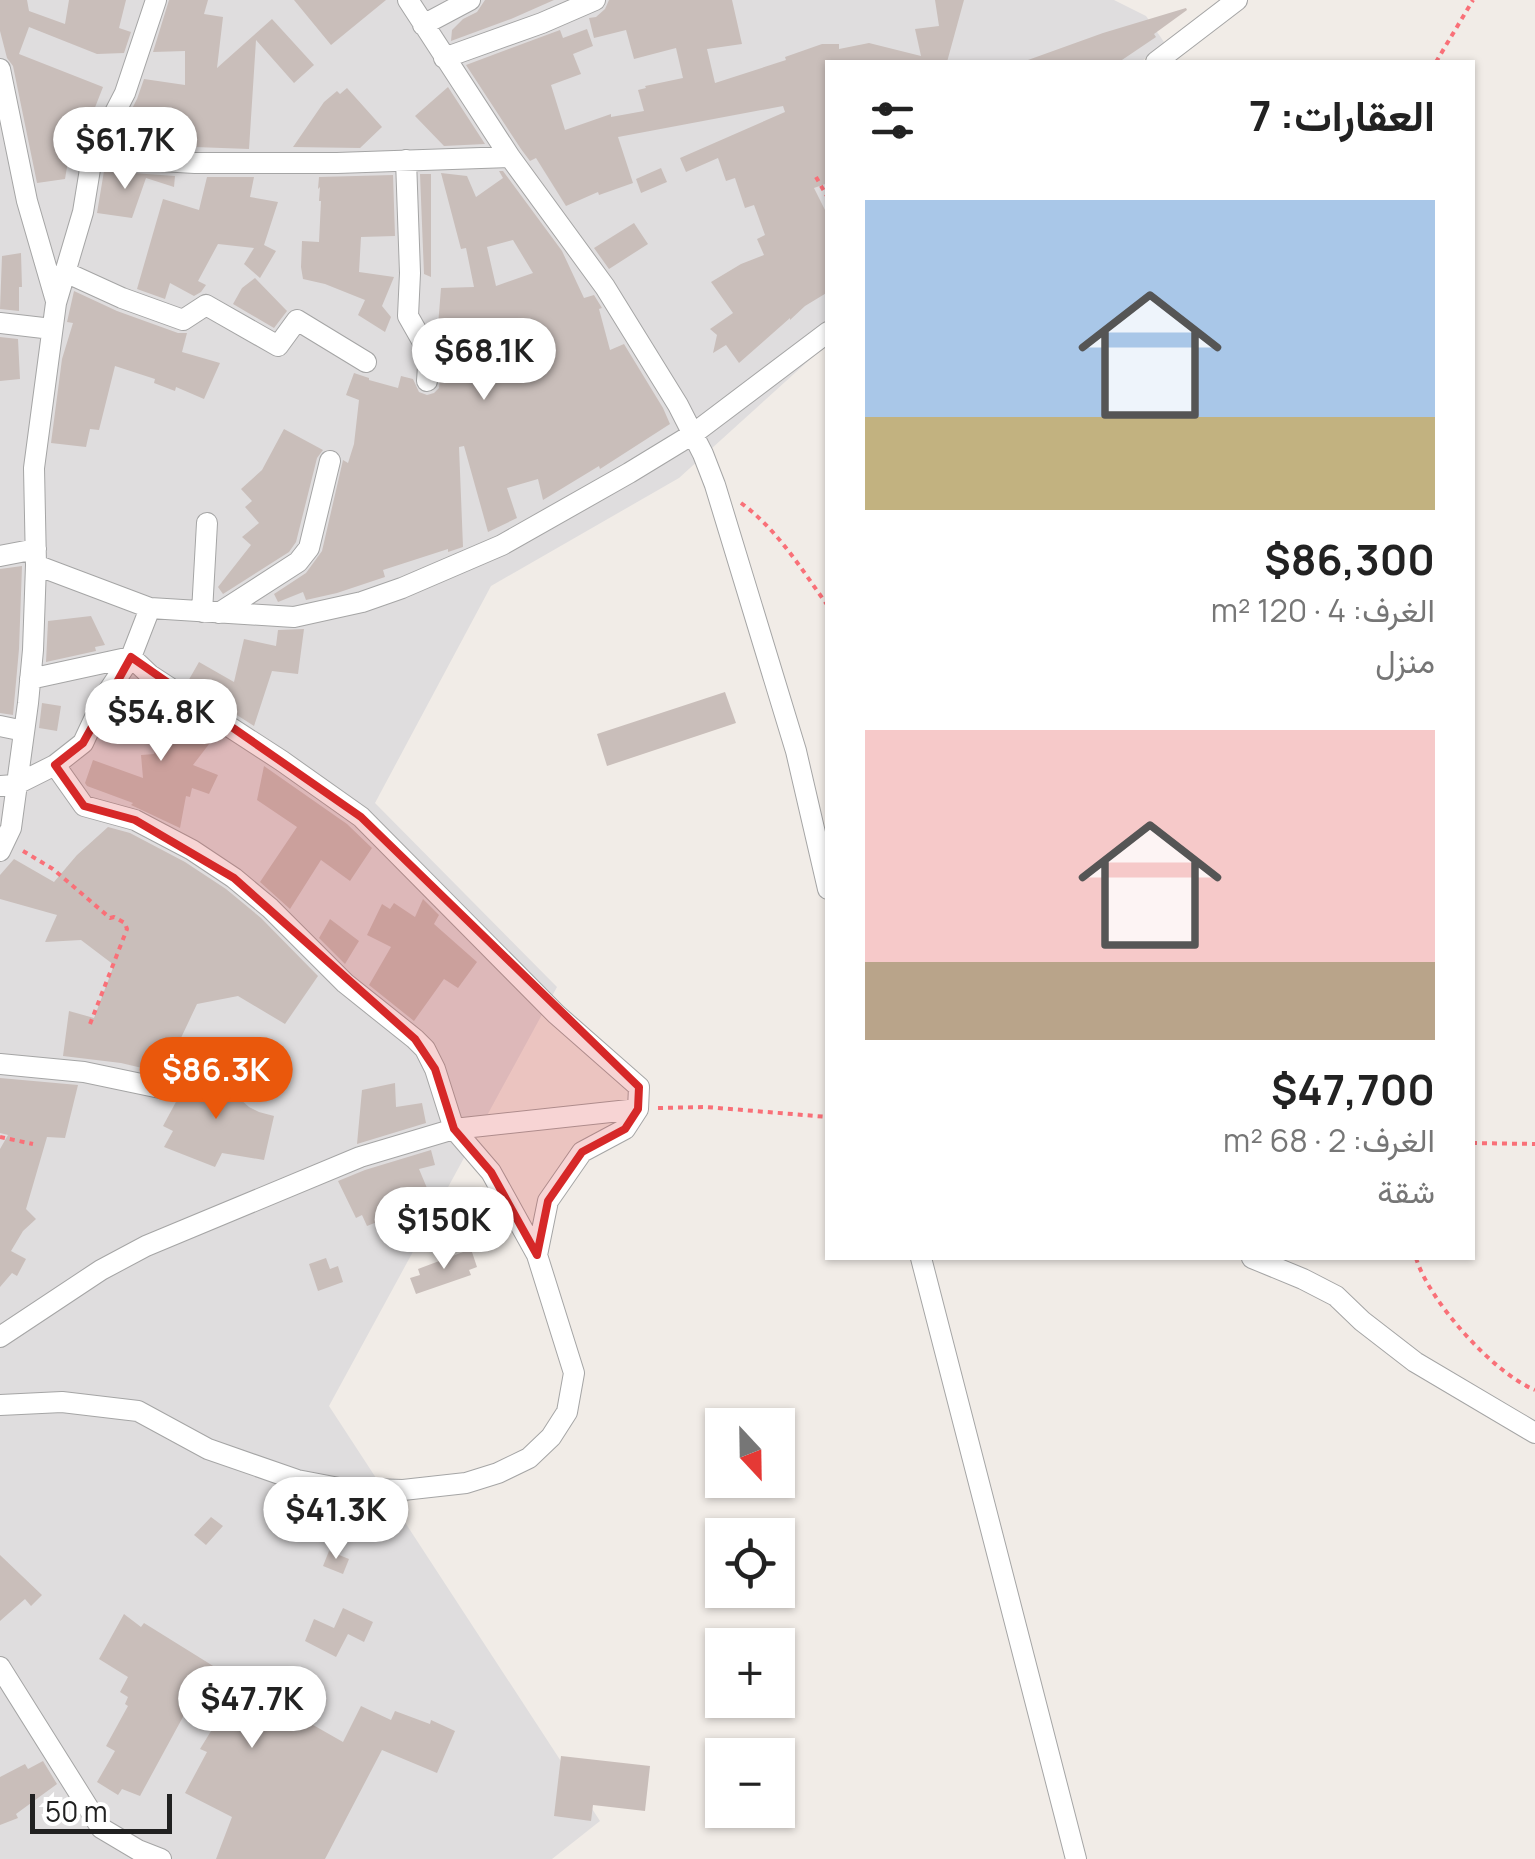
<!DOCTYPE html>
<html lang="ar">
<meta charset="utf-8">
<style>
:root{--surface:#fff;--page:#f6f6f6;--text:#222;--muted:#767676;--accent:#ea580c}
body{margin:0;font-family:Manrope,Vazirmatn,sans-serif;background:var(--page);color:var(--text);direction:rtl;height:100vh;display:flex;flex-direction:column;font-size:38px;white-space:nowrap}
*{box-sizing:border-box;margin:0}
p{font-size:32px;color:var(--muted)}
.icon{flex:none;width:55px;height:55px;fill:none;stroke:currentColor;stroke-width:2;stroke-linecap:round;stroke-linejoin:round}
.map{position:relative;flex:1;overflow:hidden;direction:ltr}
.details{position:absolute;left:825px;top:60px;width:650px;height:1200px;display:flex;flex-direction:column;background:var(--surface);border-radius:0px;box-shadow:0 2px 8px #0004;direction:rtl}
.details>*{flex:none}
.needle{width:65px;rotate:158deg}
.buttons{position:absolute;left:705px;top:1408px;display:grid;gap:20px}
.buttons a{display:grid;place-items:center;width:90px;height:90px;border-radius:0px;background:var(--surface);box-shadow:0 2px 8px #0004;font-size:50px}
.scale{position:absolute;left:30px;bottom:25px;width:142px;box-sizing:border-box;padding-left:10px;border:5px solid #212121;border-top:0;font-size:28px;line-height:35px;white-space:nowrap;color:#212121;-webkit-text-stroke:8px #fff;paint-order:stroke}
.price{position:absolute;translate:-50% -85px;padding:0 22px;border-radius:35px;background:#fff;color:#222;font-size:32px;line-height:65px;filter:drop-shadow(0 2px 5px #0008)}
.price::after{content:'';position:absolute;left:50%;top:60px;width:30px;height:22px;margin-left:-15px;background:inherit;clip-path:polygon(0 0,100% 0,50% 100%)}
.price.on{background:var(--accent);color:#fff}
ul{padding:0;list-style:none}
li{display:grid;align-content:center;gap:20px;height:530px;padding:0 40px}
li span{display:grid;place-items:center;height:310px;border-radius:0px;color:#555}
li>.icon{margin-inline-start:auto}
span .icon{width:180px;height:180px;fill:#fffc;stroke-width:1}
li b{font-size:42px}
h2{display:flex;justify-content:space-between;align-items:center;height:120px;padding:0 40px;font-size:42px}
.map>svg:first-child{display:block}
.residential{fill:#dfddde}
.building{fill:#c9beba;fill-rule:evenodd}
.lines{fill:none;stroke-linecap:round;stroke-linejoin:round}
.minor-casing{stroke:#a5a5a5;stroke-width:22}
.path{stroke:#f97078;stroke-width:4;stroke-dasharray:5 5;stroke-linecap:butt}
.minor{stroke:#fff;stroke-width:20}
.marked{fill:#d62828;fill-opacity:0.2;stroke:#d62828;stroke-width:8;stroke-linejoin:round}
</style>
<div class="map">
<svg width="1535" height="1859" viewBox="0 0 1535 1859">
<rect width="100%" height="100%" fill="#f1ece7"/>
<path class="residential" d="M0,0H1114L1146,16L1164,42L1141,62H828L827,344L679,478L491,586L375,803L557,987L329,1406L600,1821L552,1859H0Z"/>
<path class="building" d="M0,0H27L29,11L65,24L69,0H126L119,28L131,32L124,53L97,54L29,27L19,54L103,87L94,110L77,108L65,179L37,183L13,66L7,58L0,31Z
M169,0H208L204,14L223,17L217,68L272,19L314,65L294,83L256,40L249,149L114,144L137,99L144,79L185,85V51L153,52Z
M294,0H386L331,45Z
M485,0H554L511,19L451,41L452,30L463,19L477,12Z
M609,0H732L742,44L707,49L715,83L786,60L785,57L822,44H839V49L869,43L921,56L915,29L939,26L935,0H964L947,62H828V183L814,188L828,216V292L805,306L790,320V318L739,363L726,345L713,353L717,335L710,329L733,313L711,282L741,264L764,255L757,239L765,235L754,205L745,208L735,178L726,181L718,158L686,172L680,158L785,112L783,106L618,137L633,183L599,195L598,192L566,206L536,158L530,161L521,149L466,65L560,30L563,38L587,29L593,46L573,54L581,74L551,85L565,130L611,114V117L644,111L638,90L646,88L645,86L683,78L676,48L634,59L626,30L594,38L589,18L596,17L605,9Z
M1186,8L1187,10L1154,34L1156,37L1119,62H1029L1028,60L1103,33Z
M448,87L485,144L444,146L415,116Z
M347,88L382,127L360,148L293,147L324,102L337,91L340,94Z
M661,168L667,182L641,193L636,179Z
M104,171L175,176L174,187L146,178L132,218L97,213Z
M499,171H503L562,251L584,298L594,295L602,308L599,309L610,350L624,344L663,408L670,424L600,469L599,466L543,500L538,479L507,488L517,518L488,532L464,446L459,447L463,547L448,552V549L383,570L385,577L337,593L306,600L303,592L278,602L274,594L306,573L322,551L343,460L348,463L354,444L359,400L346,395L354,373L369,378V380L398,388L401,376L413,379L419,392L427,395L434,393L439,388L442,359L527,353L445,334V328L438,326L441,288L474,287L466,248L461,249L441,173L467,176L476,197L503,178ZM513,240L533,273L496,286L487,247Z
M420,174H431V277L424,274Z
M393,175L395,236L361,237L359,272L394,277L382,306L391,317L385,332L358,315L365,300L325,284L303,279L301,267L302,241L319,242L321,201H319L320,187L318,189L319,177Z
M207,177H254L250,197L278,202L264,245L276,251L260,278L244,264L254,248L218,244L198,281L206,285L201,292L194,296L170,283L165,299L137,289L163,199L199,210Z
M634,223L648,244L609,269L594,248Z
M21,253L22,287H19V311L0,309L2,256Z
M255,278L287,311L274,328L233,304L242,288Z
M74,291L117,311L178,333H187L182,352L220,363L204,399L176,387L175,391L154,383L155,379L115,366L99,430L90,429L86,447L51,443L62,359L73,323L67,322Z
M0,337L18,339L20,379L0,381Z
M284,429L323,450L317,458L296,542L289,552L223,594L218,587L251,545L242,537L259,523L245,507L252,501L241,489L262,470Z
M22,566L19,649L13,715L0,713V569Z
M91,616L105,645L95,647L96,651L46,662L48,621Z
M304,629L298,674L272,671L254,726L187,683L199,662L234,682L244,639L276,646L278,630Z
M137,683L216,735L193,765L218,775L209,794L192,788L190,797L186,796L180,828L131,805L133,803L87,786L85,783L93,760L143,778L141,755L154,754L164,726L141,719L144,707L128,696Z
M725,692L736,723L607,766L597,734Z
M42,703L61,706L57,731L39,728Z
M264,766L347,824L372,848L350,881L321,860L290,909L260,882L297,827L257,800Z
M108,827L130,833L185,862L226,889L261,918L318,976L285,1024L238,996L197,1004L180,1040L159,1072L121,1063L63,1056L69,1011L94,1018L114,965L81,940L45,942L57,915L0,899V875L14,859L54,882L77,855Z
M423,899L439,915L434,924L477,962L458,988L444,979L414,1021L369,985L391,947L367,935L382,904L390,909L394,903L415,917Z
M330,919L359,941L345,964L319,938Z
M201,1064L249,1107L259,1112L274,1116L264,1160L222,1153L215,1167L164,1147L173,1131L163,1126L177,1100L175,1099Z
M0,1078L78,1085L65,1138L47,1137L26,1209L36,1219L23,1231L11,1251L26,1259L17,1276L12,1273L0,1287V1149L8,1135L0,1133Z
M395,1083L396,1107L422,1103L426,1123L357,1144L362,1090Z
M431,1150L435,1165L419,1169L432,1200L367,1226L362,1215L356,1218L338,1181L365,1170Z
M461,1190L471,1215L448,1224L444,1216L436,1219L429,1202Z
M471,1249L477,1267L469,1270L471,1275L416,1294L410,1278L420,1275L418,1269Z
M326,1258L330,1269L338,1266L343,1282L318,1291L309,1264Z
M211,1517L223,1526L206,1545L194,1535Z
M329,1551L349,1559L343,1574L323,1566Z
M0,1555L42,1595L31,1606L25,1599L0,1621Z
M343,1608L373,1622L364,1642L348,1634L336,1657L305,1641L314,1619L334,1628Z
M124,1614L141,1627L144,1623L255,1692L343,1742L361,1706L391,1720L395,1711L430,1724L431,1720L455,1731L437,1773L382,1750L325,1859H216L232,1817L185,1793L207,1752L200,1749L230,1700L203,1680L140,1796L122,1789L118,1795L97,1782L115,1751L106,1746L128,1706L125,1704L128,1697L120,1692L128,1677L99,1659Z
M561,1756L650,1766L645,1811L593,1805L591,1821L554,1816Z
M43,1761L57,1784L16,1814L18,1818L0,1825V1777L25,1764L28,1769Z"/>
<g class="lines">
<g class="minor-casing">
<path id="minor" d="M408,0L510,157L605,287L678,405L703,454L715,485L796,751L828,889
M423,25L470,0
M444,58L542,23L595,0
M1156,62L1237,0
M0,69L27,201L56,301
M92,157L195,163H337L510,157
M406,160L410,273L408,316L429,353L427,381
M65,272L122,298L183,320L206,305L278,346L297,320L366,362
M0,323L52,329
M0,556L36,549
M36,565L150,608L294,617L362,602L402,588L502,545L629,473L693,434L828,332
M202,612L207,523
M219,613L298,562L309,548L330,461
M0,726L24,731
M55,765L84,806L135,820L192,850L234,878L270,908L345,983L415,1039L425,1049L435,1069L454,1129L491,1172L537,1255
M0,786L15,785L55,765L83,743L105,696L131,657L150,608
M0,851L11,828L28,703L33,650L36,565L34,468L56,303L83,212L92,157L125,93L156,0
M0,1064L84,1072L165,1089
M921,1258L1076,1859
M1252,1258L1303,1279L1336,1296L1362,1321L1415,1362L1535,1433
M0,1337L101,1270L146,1246L360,1157L454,1129L638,1109
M0,1405L62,1402L138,1411L208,1449L297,1480L339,1488L403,1490L466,1483L498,1473L529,1458L551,1437L567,1412L574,1373L537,1255L548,1201L582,1152L625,1129L638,1109L639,1087L556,1014L361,817L282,761L150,675L131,657L30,679
M0,1667L101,1828L138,1850L161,1859"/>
</g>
<path class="path" d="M1436,62L1473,0
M816,177L828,198
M741,503C777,529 802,570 828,606
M23,851L53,869L110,918L114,917L125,923L127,929L90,1024
M658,1108L706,1107L828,1117
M0,1137L33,1144
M1472,1143L1535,1144
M1416,1258C1429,1301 1493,1373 1535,1390"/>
<use href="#minor" class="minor"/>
</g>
<path class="marked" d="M131,657L361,817L639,1087L638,1109L625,1129L582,1152L548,1201L537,1255L491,1172L454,1129L435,1069L415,1039L234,878L135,820L84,806L55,765L83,743Z"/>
</svg>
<div class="buttons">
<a><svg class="needle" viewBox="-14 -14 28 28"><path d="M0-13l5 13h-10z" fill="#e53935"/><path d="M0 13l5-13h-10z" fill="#767676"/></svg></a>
<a><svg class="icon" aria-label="locate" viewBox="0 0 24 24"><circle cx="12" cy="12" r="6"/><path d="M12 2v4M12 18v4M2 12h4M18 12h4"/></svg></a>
<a>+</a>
<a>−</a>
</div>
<div class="scale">50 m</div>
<b class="price" style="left:125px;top:192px">$61.7K</b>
<b class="price" style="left:484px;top:403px">$68.1K</b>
<b class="price" style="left:161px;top:764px">$54.8K</b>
<b class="price on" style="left:216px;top:1122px">$86.3K</b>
<b class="price" style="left:444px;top:1272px">$150K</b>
<b class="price" style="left:336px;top:1562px">$41.3K</b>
<b class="price" style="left:252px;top:1751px">$47.7K</b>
<section class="details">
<h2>العقارات: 7<svg class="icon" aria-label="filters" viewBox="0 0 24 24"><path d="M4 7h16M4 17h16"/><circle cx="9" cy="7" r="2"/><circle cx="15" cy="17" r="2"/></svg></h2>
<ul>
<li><span style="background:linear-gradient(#a9c7e8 70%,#c2b280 0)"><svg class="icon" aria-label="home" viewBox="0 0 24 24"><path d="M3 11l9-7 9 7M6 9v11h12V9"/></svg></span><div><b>$86,300</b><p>الغرف: 4 · 120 m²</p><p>منزل</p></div></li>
<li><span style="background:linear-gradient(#f6c9c9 75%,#b9a48a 0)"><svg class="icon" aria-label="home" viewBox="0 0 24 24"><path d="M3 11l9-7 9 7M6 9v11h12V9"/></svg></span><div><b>$47,700</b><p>الغرف: 2 · 68 m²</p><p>شقة</p></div></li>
</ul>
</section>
</div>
